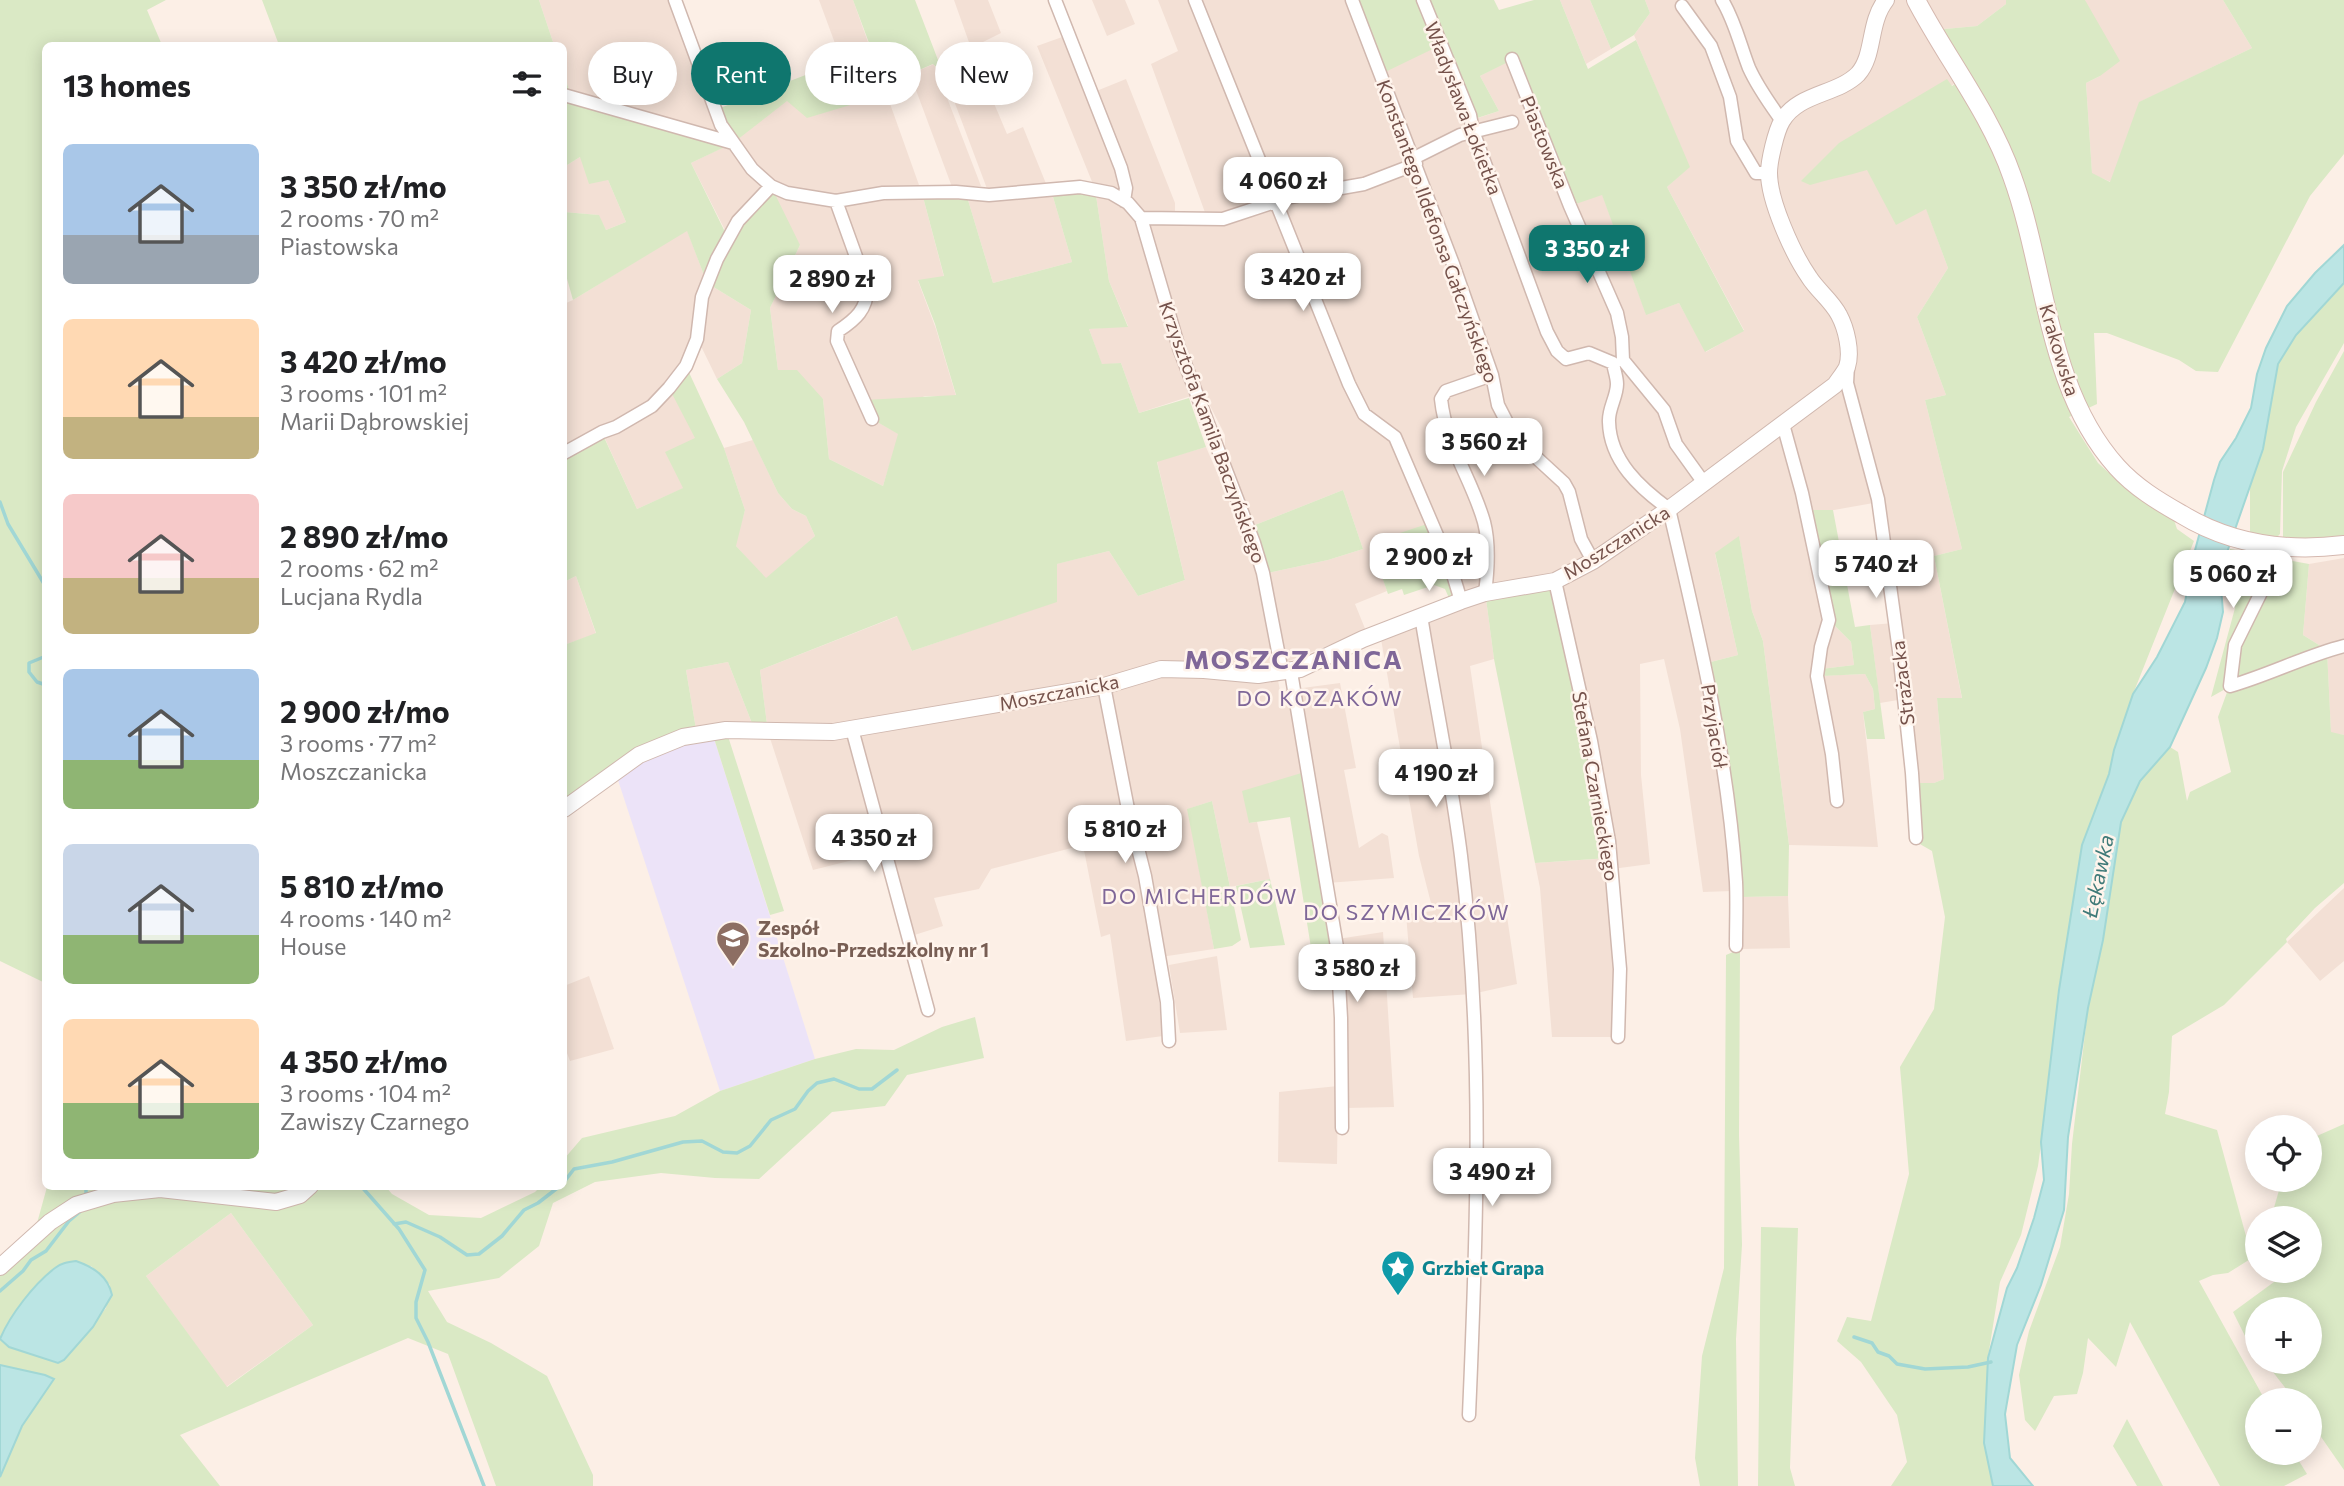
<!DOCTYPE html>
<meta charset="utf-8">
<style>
:root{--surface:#fff;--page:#f6f6f6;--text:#202124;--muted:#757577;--accent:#0f766e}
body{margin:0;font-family:Commissioner,sans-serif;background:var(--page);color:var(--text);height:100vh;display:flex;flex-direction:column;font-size:26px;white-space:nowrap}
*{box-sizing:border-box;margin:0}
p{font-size:23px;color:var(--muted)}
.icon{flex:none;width:38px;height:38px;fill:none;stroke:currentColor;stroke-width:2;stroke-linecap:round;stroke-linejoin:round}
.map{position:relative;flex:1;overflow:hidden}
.details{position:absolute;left:42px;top:42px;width:525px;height:1148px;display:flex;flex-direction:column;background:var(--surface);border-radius:10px;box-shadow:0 4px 18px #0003}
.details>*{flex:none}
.banner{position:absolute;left:588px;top:42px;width:665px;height:63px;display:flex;gap:14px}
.controls{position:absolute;left:2245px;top:1115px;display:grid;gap:14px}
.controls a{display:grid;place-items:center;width:77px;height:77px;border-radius:50%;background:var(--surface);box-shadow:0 4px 18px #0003;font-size:35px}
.price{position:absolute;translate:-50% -60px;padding:0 16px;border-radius:14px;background:#fff;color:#222;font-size:23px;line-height:46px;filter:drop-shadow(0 2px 4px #0008)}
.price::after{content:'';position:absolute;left:50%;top:42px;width:21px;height:16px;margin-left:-10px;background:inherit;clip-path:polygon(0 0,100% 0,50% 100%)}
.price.on{background:var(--accent);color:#fff}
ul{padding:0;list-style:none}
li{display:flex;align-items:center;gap:21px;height:175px;padding:0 21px}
li span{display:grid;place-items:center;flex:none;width:196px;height:140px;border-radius:10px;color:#555}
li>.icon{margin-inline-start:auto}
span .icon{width:84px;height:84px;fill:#fffc;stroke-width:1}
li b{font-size:30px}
h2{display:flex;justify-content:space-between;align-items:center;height:84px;padding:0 21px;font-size:30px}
.chip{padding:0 24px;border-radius:32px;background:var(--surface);box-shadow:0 4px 18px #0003;font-size:24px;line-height:63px}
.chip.on{background:var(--accent);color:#fff}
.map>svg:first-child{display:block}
.residential{fill:#f3e0d5}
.education{fill:#ece3f8}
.green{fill:#dae9c5;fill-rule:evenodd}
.water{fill:#bbe5e4;stroke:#a1d7d5;stroke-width:2}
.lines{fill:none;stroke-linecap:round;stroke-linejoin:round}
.stream{stroke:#a1d7d5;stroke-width:3.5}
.minor-casing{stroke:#d0b8af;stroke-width:15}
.tertiary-casing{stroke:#d0b8af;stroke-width:18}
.secondary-casing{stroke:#d5b8af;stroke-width:20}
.minor{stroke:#fff;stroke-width:12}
.tertiary{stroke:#fff;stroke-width:16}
.secondary{stroke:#fff;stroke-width:18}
.labels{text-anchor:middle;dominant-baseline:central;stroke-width:5;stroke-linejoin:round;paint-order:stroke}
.street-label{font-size:19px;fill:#75524b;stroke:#fff4ec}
.education-label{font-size:19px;font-weight:bold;fill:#785e54;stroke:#fff4ec;text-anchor:start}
.culture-label{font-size:19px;font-weight:bold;fill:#0d838f;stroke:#fff4ec;text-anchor:start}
.neighbourhood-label{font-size:21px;letter-spacing:2px;fill:#7f6798;stroke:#fff4ec}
.water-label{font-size:21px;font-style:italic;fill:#3f7a78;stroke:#fff4ec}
.district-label{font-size:26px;font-weight:bold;letter-spacing:2px;fill:#7f6798;stroke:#fff4ec}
</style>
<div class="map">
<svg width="2344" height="1486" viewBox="0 0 2344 1486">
<rect width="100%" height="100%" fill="#fcefe6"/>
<path class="residential" d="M539,0H675L715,110L787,101L857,103L819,0H853L919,185L927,194L923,197L944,277L918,281L936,329L956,396H925L872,419L899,434L883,486L829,459L823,399L778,370L770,308L800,245L729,238L691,163L732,143L571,96L564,74V46L554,45Z
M954,0H988L1001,33L971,48Z
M1092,0H1125L1135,24L1107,36Z
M1158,0H1190L1222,80L1232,75L1202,0H1352L1431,49L1463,123L1499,111L1480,76L1512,59L1571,205L1602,194L1646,314L1679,303L1706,352L1744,330L1667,187L1689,167L1634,35L1650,13L1645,0H2006V4L1977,26L1934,30L1962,79L1854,145L1926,208L1948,268L1917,317L1946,395L1925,400L1962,549L1934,556L1962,699L1937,698L1944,779L1934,783H1914L1879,502L1834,510H1806L1824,622L1816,676L1865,674L1873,689L1875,709L1863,712L1878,847L1789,845L1763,641L1752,611L1739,537L1715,554L1738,655L1707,663L1714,745L1732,891L1703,892L1680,729L1664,659L1640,664L1641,775L1650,864L1612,869L1618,1037H1552L1540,888L1535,863L1610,858L1555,581L1469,593L1462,589L1434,523L1370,543L1387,591L1355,604L1366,631L1286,662L1268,573L1328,560L1363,549L1343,490L1255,525L1225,457V435L1203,392L1139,413L1121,363L1102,365L1089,329L1128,326L1109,281L1095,189L1037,46L1065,36L1089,94L1126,79L1175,203V218H1207L1151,64L1178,51Z
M1560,0H1590L1611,49L1586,64Z
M2085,0H2223L2252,48L2140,102L2111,182L2092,174L2086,83L2100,76Z
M934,64L981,186L952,187L910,74Z
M979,68L1007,134L1023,127L1047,186L1051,190L1072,262L993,283L968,200L956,192L989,194L947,82Z
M580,157L608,180L626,222L606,230L598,215L564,212V167Z
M687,230L707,283L751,310L742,363L717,379L698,340L686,366L696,438L684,488L637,509L601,430L564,449V304L573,300Z
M753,440L778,493L792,509L806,516L815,536L766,579L735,545L745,510L724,448Z
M1206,447L1247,542L1260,583L1280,691L1340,683L1356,768L1344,770L1359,848L1382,833L1388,836L1394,878L1327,883L1308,771L1249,823L1257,822L1270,879L1230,887L1212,801L1188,809L1214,949L1154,958L1163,1036L1126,1041L1110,934L1101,937L1083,845L991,869L979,889L934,898L943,926L908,937L885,852L813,870L768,732L760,670L898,616L912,651L1057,601L1056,564L1109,551L1138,596L1185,580L1157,461Z
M2344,558V735L2331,733L2327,650L2303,635L2309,564Z
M576,576L596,634L564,645V582Z
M1486,599L1494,659L1470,666L1517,984L1472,994L1413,998L1406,914L1433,911L1419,856L1381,639Z
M1831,622L1851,642L1854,665L1821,669Z
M1894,623L1904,699L1880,703L1870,625Z
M728,662L755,731L697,735L686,670Z
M2344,888V961L2320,981L2287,942Z
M1788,896L1790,948L1740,949L1741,897Z
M1383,932L1394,1107L1346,1108L1338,939Z
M1217,956L1227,1030L1180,1033L1169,965Z
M589,976L614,1049L570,1061L564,1045V986Z
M1338,1086L1337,1164L1278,1162L1279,1092Z
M231,1213L313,1325L226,1387L146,1276Z"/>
<path class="education" d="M712,732L815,1059L720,1091L615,771Z"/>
<path class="green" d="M0,0H166L147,10L162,45L46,46L45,983L0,961Z
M262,0H539L554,45H279Z
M853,0H915L943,73L933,64L910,74L913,85L888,94Z
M1352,0H1494L1499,10L1534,0H1560L1588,69L1636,40L1690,167L1667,187L1744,331L1705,352L1679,303L1646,315L1602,195L1570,206L1512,60L1480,76L1499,111L1471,120L1441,45L1381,74Z
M1590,0H1645L1650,13L1634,35L1611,49Z
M2006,0H2085L2120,61L2100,76L2086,83L2092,173L2110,182L2139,102L2252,48L2223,0H2344V154L2310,196L2218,372L2196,371L2179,360L2107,333H2094L2097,404L2069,417L2098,463L2126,488L2174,520L2177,529L2194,541L2133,694L2114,750L2109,774L2082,845L2038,1166L2021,1235L2000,1282L1988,1357L1984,1443L1993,1486H1891L1907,1462L1897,1415L1861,1362L1837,1341L1847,1317L1871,1321L1909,1174L1900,1067L1934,1009L1945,917L1932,851L1918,843L1914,783H1934L1944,779L1937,698H1962L1934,556L1962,549L1925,400L1946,395L1917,317L1948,268L1926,209L1896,225L1867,170C1848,176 1829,179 1810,185L1801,181L1839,143L1947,79L1952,86L1962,79L1934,30L1977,26L2006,4Z
M842,61L857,103L807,118L787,101L733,143L691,163L728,238L771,186L800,245L770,308L778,370H797L823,399L829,459L883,486L898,434L872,419L865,400L956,395L935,324L918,280L944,276L923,197L968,200L993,283L1072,262L1051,190L1095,189L1109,281L1128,327L1089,329L1102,364L1121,363L1139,413L1189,398L1206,447L1157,462L1185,580L1138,596L1109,551L1057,564V602L912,651L897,616L760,670L768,732L755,731L728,662L686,670L697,735L683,737L564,809V645L596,633L576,576L564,582V451L603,435L637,509L683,488L665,452L695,438L669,388L686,366L724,448L745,510L736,546L766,578L815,536L806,516L792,509L778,493L744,422L717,379L742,363L751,310L707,283L687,231L573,300L564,268V212L599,215L606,230L626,222L608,180L589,184L580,157L564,167V74L571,96L732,142L715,110Z
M2344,284V343L2296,427L2282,471L2280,534L2277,537L2250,536V480L2263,449L2278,364L2296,335Z
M2344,351V545L2283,548V472L2316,402Z
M1343,490L1363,549L1328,560L1268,573L1255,525Z
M1806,510H1833L1855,627L1870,625L1885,739H1867L1863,712L1875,709L1873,689L1865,674L1822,676L1821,669L1854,665L1851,642L1831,622Z
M1427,524L1438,552L1422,555L1416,533L1389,541L1400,578L1435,569L1444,570L1454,589L1453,597L1449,598L1445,589L1434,585L1404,595L1402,589L1388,594L1370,543Z
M1739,536L1752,611L1763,641L1789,845L1788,896L1741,897L1707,663L1738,655L1715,553Z
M2230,549L2309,564L2303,635L2327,650L2331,732L2344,735V883L2315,908L2286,939L2287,942L2224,1005L2172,1036L2169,1092L2165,1114L2217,1130L2252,1258L2228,1273L2213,1275L2199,1281L2265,1400H2258V1452L2294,1453L2307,1474L2284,1486H2220L2130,1322L2116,1367L2088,1338L2083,1373L2077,1394L2054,1396L2035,1431L2025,1420L2019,1375L2029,1331L2060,1247L2069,1194L2072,1144L2088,1008L2103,940L2121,822L2140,781L2170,747L2178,752L2187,801L2190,792L2231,772L2218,717L2229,687L2211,697L2235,608Z
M1550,590L1553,591L1609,858L1535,863L1494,659L1486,599Z
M726,730L784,911L770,915L712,732Z
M1308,771L1335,950L1312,954L1290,817L1249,823L1242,791Z
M1212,801L1241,940L1232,946L1214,949L1187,809Z
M1270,879L1285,945L1250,948L1236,886Z
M1740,949L1739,1135L1742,1245L1736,1339L1738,1486H1700L1695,1458L1702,1356L1724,1268L1726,955Z
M975,1017L984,1058L907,1075L885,1106L832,1112L759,1179L715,1178L661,1173L595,1182L553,1203L539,1246L499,1278L428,1291L447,1322L491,1343L547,1376L593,1475V1486H496L448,1354L408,1338L180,1435L220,1486H0V1267L34,1234L47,1187H386L392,1194L429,1215L481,1218L535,1192L540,1187L564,1186V1159L582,1138L675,1116L720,1091L815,1059L856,1049L894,1050L942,1027ZM231,1213L313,1325L227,1387L146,1276ZM91,1266L110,1285L106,1308L74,1348L4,1329L31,1292L56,1267Z
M2344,1124V1470L2310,1421V1400H2295L2265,1362H2310V1309H2258L2257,1352L2245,1336L2233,1312L2289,1271L2310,1270V1218H2271L2282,1180H2310V1139Z
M1761,1227L1798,1228L1790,1468L1795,1486H1758Z
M2127,1419L2163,1486H2137L2113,1446Z"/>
<path class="water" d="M2344,245V283L2296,335L2278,364L2263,449L2224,561L2221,588L2223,612L2217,638L2206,668L2170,747L2140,781L2121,822L2103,940L2088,1008L2068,1137L2064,1210L2041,1285L2017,1345L2005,1414L2010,1458L2033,1486H1993L1984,1443L1988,1358L2007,1288L2017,1268L2034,1218L2044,1180L2041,1142L2059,990L2082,845L2109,774L2114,750L2133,694L2157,657L2185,602L2194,554L2214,480L2220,462L2236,438L2251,408L2257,374L2266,348L2287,306L2315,273Z
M76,1261C93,1267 108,1276 112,1295L93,1327L64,1360L58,1363L9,1347L0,1339C10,1315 34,1284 55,1268C61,1263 68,1262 76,1261Z
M0,1365L45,1375L54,1379L22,1426L0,1477Z"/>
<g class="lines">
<path class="stream" d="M0,502L8,524L46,587
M46,656L29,663V672L37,682L46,685
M564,1182L574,1169L612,1162L683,1142L702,1141L723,1152L737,1153L750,1146L771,1120L795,1109L808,1091L817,1083L834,1079L859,1089H872L897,1070
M86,1186V1198
M361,1186L399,1229L425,1270L416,1302V1318L428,1342L484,1486
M394,1224L406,1222L440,1237L467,1255L479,1254L502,1236L524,1210L538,1203L560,1186
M0,1291L23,1271L31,1260L46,1251L69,1221L82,1210
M1854,1337L1872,1343L1878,1352L1889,1356L1897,1364L1925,1369L1968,1367L1991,1362"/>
<g class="minor-casing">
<path id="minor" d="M675,0L721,125L752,169L771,186L787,193L836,201L883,193L956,192L989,195L1080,187L1111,193L1128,203L1141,218L1179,348L1254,543L1263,573L1282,672
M1055,0L1121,168L1126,188L1124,201
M1195,0L1349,384L1364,414L1395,437L1451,568L1461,601
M1352,0L1453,264L1492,375L1498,405L1515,438L1564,483L1569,492L1581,539L1593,561
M1423,0L1470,115L1473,131L1547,332L1557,351L1566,359L1589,353L1613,363C1614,370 1617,377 1617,384C1617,397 1608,409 1609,422C1610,461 1640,488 1669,509C1698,632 1728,756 1736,882C1737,903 1736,925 1736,946
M1722,0C1735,21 1740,45 1749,68C1758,88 1770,104 1782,121
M1682,6L1711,46L1730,97L1737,141L1756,173H1769
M1512,59L1570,206L1617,313L1622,337L1623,360L1664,410L1676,444L1704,483
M564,95L733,143
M1414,158L1460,135L1512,122
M836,201L867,287C868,309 855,320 838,331L837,341L872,419
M1141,218L1223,219L1290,197L1364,184L1416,164
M1848,365L1847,383L1878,499L1899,651L1912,773L1916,838
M1783,424L1802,493L1829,620L1821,647L1817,676L1832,754L1837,801
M564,453L602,432L616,427L652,406L669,388L686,366L697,339L702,297L717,259L738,221L771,186
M2283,548L2235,645L2230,686C2269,675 2305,656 2344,646
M1555,581L1591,741L1609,841L1620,969L1618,1037
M1485,593C1488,570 1490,545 1484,522C1472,479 1446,446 1441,399L1446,391L1492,375
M1421,616C1434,696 1451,776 1461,856C1484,1041 1477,1230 1469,1415
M1291,672L1337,947L1341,1018L1342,1128
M1104,686L1128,809L1145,876L1167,1002L1169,1041
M852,729L928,1010"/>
</g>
<g class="tertiary-casing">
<path id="tertiary" d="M564,809L639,755L683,737L726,730L833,732L1104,686L1161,669L1204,670L1258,675L1300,669L1363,639L1461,601L1485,593L1555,581L1593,561L1669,509L1835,385C1839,379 1844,373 1847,367C1852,352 1846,328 1839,315C1832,301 1817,290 1809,277C1793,254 1769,201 1769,173C1769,161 1776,131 1782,121C1798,93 1837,95 1858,74C1875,55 1868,23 1886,0
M0,1267L50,1222L76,1205L113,1194L160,1189L276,1202L300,1195L310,1186"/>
</g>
<g class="secondary-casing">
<path id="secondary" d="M1916,0C1947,59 1990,113 2012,176C2047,272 2046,388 2117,467C2135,487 2158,501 2181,514C2230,544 2287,552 2344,545"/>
</g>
<use href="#minor" class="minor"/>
<use href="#tertiary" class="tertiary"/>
<use href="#secondary" class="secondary"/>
</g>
<defs>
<g id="school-pin" transform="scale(1.75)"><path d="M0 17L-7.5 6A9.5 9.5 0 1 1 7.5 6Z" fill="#8d6e63" stroke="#fff4ec"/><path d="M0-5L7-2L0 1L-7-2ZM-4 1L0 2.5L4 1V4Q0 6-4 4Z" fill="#fff"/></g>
<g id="sight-pin" transform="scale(1.75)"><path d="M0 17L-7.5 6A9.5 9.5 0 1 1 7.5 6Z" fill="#0f9aa8" stroke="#fff4ec"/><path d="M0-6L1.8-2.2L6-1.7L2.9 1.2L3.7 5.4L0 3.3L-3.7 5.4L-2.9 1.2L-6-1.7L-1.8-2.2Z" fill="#fff"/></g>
</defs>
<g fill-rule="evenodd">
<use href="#school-pin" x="733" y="938"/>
<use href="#sight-pin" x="1398" y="1267"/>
</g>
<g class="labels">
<g class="street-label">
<text transform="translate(1464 108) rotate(69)">Władysława Łokietka</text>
<text transform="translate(1545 142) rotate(68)">Piastowska</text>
<text transform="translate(1438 231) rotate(70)">Konstantego Ildefonsa Gałczyńskiego</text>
<text transform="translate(2060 350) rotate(73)">Krakowska</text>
<text transform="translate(1213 432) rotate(70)">Krzysztofa Kamila Baczyńskiego</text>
<text transform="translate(1616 542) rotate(-32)">Moszczanicka</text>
<text transform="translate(1902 683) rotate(-97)">Strażacka</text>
<text transform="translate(1059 692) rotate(-11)">Moszczanicka</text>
<text transform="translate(1715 726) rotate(81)">Przyjaciół</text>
<text transform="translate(1596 786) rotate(80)">Stefana Czarnieckiego</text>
</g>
<g class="education-label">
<text x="758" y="927">Zespół<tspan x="758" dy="22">Szkolno-Przedszkolny nr 1</tspan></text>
</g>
<g class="culture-label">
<text x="1422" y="1267">Grzbiet Grapa</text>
</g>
<g class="neighbourhood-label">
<text x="1320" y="697">DO KOZAKÓW</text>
<text x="1200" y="895">DO MICHERDÓW</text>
<text x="1407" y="911">DO SZYMICZKÓW</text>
</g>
<g class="water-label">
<text transform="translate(2097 876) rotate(-78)">Łękawka</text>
</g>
<g class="district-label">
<text x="1294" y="658">MOSZCZANICA</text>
</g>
</g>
</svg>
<div class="controls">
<a><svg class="icon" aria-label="locate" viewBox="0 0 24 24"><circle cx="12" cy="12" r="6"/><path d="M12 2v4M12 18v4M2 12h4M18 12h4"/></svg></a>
<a><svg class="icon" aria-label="layers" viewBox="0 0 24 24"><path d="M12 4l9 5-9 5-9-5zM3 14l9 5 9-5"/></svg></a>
<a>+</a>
<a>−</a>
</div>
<b class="price" style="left:1283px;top:217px">4 060 zł</b>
<b class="price on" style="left:1587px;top:285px">3 350 zł</b>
<b class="price" style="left:1303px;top:313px">3 420 zł</b>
<b class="price" style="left:832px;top:315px">2 890 zł</b>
<b class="price" style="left:1484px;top:478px">3 560 zł</b>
<b class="price" style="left:1429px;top:593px">2 900 zł</b>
<b class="price" style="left:1876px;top:600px">5 740 zł</b>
<b class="price" style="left:2233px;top:610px">5 060 zł</b>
<b class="price" style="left:1436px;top:809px">4 190 zł</b>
<b class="price" style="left:1125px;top:865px">5 810 zł</b>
<b class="price" style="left:874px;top:874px">4 350 zł</b>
<b class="price" style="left:1357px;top:1004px">3 580 zł</b>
<b class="price" style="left:1492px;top:1208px">3 490 zł</b>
<div class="banner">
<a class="chip">Buy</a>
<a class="chip on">Rent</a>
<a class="chip">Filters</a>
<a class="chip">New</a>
</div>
<section class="details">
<h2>13 homes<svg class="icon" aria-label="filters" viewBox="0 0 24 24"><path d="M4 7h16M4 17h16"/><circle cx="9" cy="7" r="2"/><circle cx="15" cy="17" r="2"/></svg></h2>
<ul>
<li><span style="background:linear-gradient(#a9c7e8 65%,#9aa5b1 0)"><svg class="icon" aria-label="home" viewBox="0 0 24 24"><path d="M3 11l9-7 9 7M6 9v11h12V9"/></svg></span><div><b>3 350 zł/mo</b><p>2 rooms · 70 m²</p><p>Piastowska</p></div></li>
<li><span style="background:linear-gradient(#ffd9b3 70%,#c2b280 0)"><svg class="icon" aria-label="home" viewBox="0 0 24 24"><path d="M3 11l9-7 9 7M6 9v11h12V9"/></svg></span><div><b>3 420 zł/mo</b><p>3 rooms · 101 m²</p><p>Marii Dąbrowskiej</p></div></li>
<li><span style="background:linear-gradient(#f6c9c9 60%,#c2b280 0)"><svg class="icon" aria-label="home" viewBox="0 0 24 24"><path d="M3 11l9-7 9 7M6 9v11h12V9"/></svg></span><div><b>2 890 zł/mo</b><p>2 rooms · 62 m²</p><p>Lucjana Rydla</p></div></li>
<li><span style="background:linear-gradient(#a9c7e8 65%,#8fb573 0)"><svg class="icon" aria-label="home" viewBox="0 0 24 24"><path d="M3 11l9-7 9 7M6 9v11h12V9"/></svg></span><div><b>2 900 zł/mo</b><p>3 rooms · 77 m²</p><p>Moszczanicka</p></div></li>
<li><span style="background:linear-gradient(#c9d6e8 65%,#8fb573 0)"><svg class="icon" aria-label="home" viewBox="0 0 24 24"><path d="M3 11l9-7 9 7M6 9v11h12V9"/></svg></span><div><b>5 810 zł/mo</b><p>4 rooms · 140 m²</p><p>House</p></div></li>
<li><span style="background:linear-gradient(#ffd9b3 60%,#8fb573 0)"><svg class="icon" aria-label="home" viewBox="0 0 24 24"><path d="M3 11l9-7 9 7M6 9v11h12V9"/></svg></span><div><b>4 350 zł/mo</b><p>3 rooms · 104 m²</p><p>Zawiszy Czarnego</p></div></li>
</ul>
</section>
</div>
